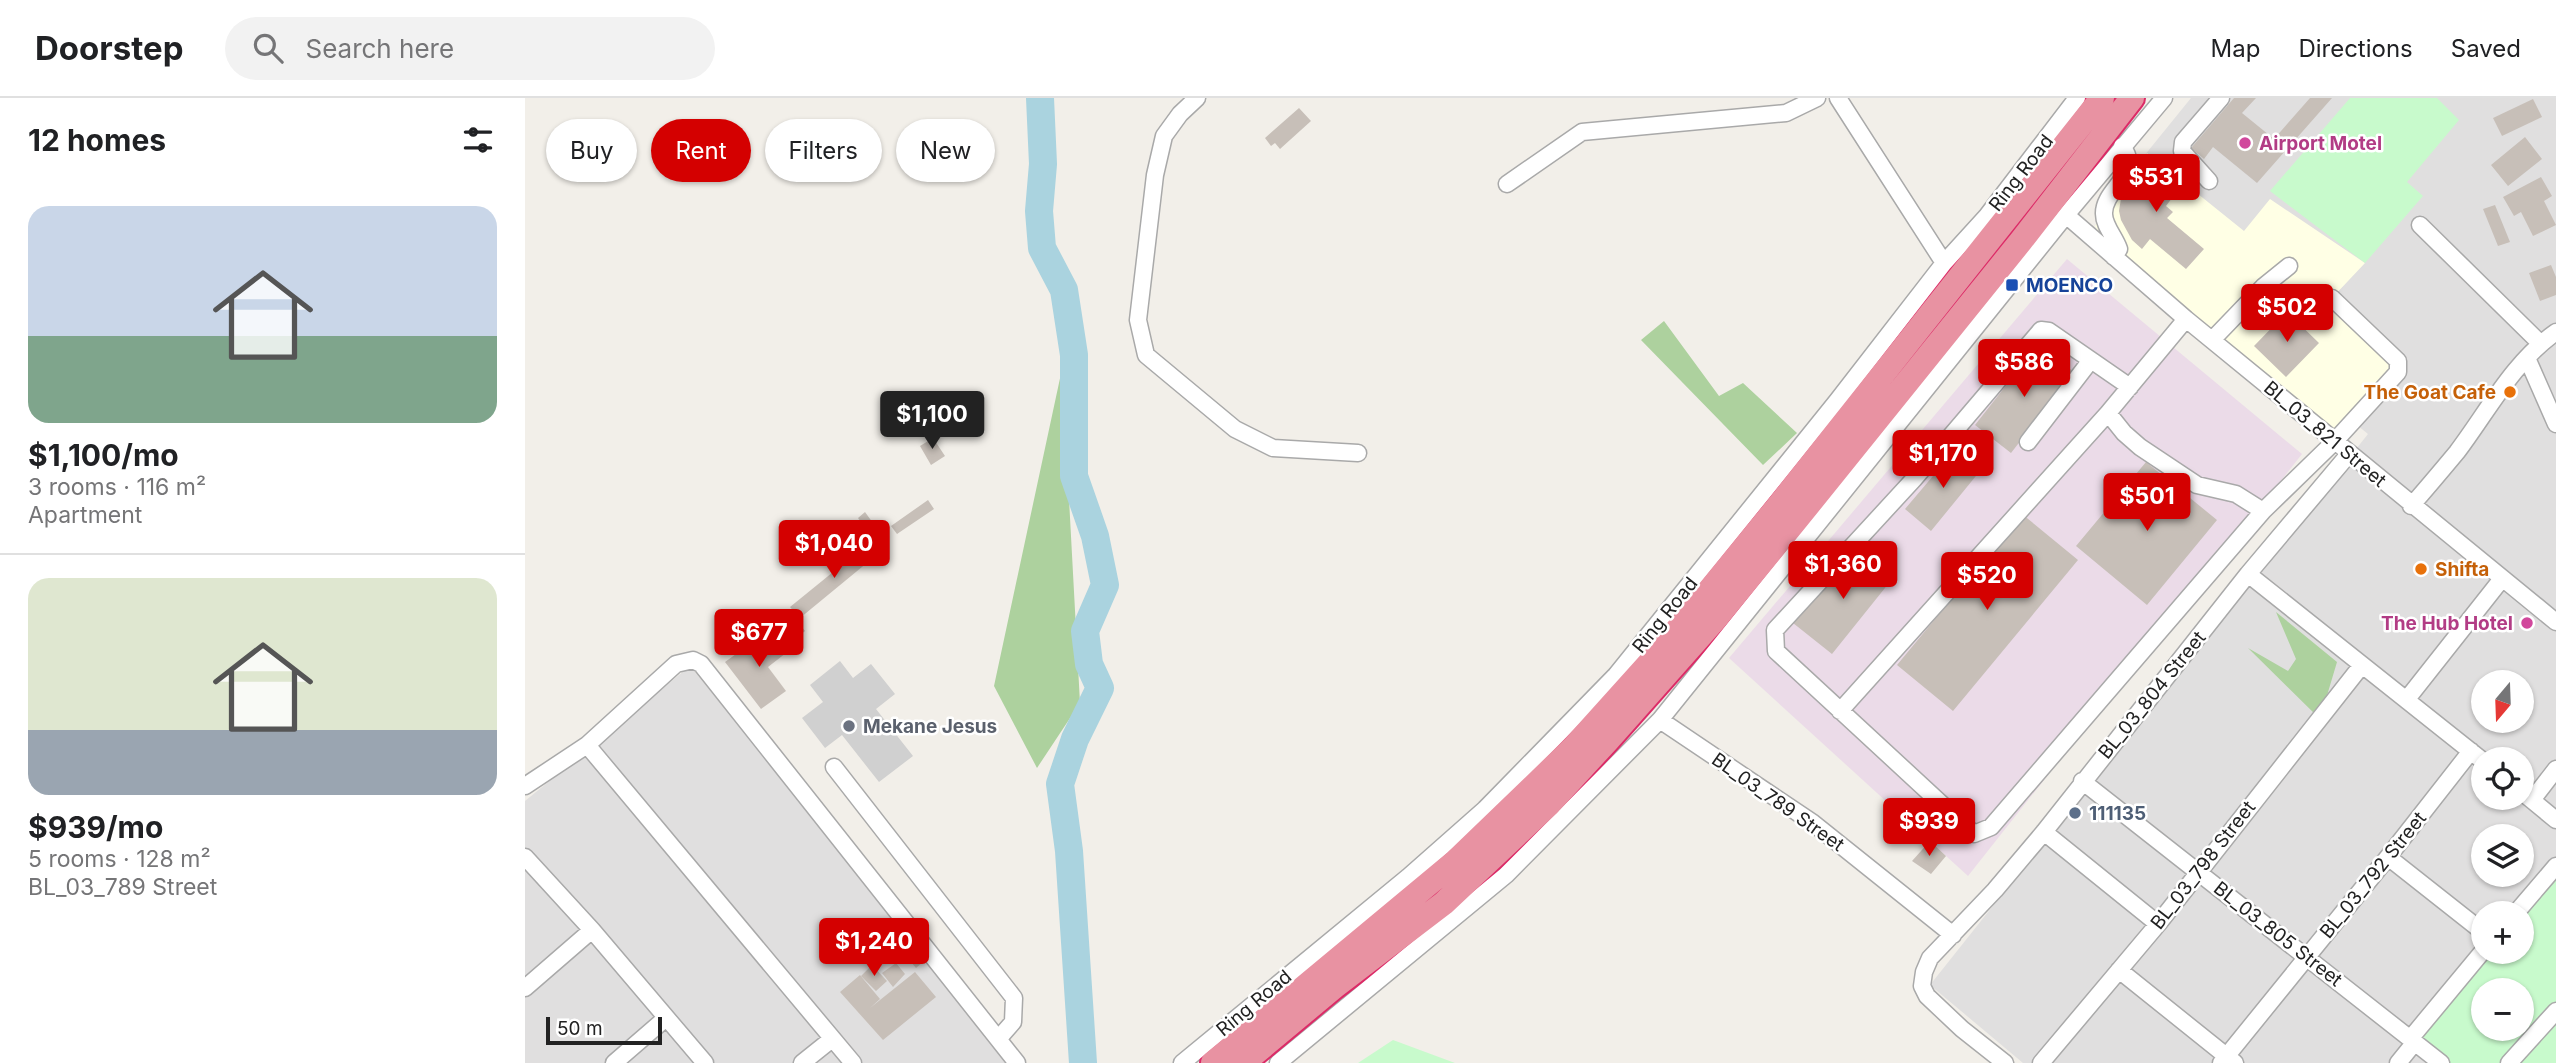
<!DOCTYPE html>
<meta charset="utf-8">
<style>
:root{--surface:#fff;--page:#f2f2f2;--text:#202124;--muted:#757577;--line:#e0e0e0;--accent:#d40000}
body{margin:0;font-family:Inter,sans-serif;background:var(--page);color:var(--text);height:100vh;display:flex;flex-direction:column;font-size:26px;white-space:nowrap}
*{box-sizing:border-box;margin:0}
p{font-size:23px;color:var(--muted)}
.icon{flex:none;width:38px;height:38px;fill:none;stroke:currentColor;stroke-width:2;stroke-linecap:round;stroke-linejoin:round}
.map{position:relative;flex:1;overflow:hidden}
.drawer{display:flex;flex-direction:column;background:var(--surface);width:525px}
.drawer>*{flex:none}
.guide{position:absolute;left:21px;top:21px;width:665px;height:63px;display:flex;gap:14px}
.needle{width:46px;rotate:199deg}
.buttons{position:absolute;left:1946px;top:572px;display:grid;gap:14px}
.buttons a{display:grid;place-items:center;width:63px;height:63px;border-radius:50%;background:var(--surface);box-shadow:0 2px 5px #0004;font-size:35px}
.scale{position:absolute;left:21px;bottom:18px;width:116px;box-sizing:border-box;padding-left:7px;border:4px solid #222;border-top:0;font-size:19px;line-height:24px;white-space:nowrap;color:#222;-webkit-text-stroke:5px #fff;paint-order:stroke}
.price{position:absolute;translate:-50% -60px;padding:0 16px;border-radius:7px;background:var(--accent);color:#fff;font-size:23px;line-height:46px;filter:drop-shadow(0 2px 4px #0008)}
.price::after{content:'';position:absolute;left:50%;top:42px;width:21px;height:16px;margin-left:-10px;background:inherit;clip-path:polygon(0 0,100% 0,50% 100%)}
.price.on{background:#222;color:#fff}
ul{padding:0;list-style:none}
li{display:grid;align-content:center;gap:14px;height:371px;padding:0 28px}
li+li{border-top:2px solid var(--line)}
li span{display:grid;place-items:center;height:217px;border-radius:21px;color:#555}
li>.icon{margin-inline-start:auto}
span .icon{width:126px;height:126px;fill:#fffc;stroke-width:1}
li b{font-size:30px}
h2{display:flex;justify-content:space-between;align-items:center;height:84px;padding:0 28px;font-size:30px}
.pill{padding:0 24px;border-radius:32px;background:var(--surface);box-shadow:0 2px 5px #0004;font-size:24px;line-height:63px}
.pill.on{background:var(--accent);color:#fff}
header{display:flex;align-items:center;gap:42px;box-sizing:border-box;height:98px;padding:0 35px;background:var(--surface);border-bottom:2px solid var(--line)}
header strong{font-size:33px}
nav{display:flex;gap:38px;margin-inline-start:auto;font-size:24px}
.search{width:490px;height:63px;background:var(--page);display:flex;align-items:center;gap:18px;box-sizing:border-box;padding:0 24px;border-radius:38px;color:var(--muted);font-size:26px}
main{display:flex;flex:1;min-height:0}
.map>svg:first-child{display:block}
.residential{fill:#e0dfdf;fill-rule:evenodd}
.industrial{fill:#ebdbe8}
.education{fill:#ffffe5}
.religious{fill:#d0d0d0}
.forest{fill:#add19e}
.park{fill:#c8facc;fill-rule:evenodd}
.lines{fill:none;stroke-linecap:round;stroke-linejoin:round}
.river{stroke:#aad3df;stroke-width:28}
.building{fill:#c7bfb8}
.minor-casing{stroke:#a9a9a9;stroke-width:19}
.highway-casing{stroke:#dc2a67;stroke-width:28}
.minor{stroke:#fff;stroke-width:16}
.highway{stroke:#e892a2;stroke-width:24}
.hotel-dot{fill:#d1479c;stroke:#fff;stroke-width:2.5}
.transit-dot{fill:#1a4fb4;stroke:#fff;stroke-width:2.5}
.food-dot{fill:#e8710a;stroke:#fff;stroke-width:2.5}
.worship-dot{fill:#6b7280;stroke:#fff;stroke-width:2.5}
.service-dot{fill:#5c6f8a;stroke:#fff;stroke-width:2.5}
.labels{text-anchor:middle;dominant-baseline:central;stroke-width:5;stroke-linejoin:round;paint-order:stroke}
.hotel-label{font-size:19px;font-weight:bold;fill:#b23c85;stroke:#fff;text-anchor:start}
.street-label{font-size:19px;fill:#222;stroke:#fff}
.transit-label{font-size:19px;font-weight:bold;fill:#164399;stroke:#fff;text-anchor:start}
.food-label{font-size:19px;font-weight:bold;fill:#c56008;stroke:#fff;text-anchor:end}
.worship-label{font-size:19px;font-weight:bold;fill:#5b616d;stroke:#fff;text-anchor:start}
.service-label{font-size:19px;font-weight:bold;fill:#4e5e75;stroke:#fff;text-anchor:start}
</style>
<header>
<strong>Doorstep</strong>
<div class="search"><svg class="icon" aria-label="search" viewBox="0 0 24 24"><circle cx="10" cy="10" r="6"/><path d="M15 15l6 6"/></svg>Search here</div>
<nav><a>Map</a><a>Directions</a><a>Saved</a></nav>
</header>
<main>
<section class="drawer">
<h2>12 homes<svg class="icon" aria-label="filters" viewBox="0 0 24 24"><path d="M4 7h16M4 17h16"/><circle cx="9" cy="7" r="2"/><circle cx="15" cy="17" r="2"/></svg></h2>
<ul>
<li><span style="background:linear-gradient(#c9d6e8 60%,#7fa58c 0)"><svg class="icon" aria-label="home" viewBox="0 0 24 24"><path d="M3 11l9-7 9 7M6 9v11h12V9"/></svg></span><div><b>$1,100/mo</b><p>3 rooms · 116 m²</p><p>Apartment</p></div></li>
<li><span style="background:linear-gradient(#dfe7d0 70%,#9aa5b1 0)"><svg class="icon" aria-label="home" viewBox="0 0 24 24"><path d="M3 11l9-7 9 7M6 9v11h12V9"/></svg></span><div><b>$939/mo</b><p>5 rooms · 128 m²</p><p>BL_03_789 Street</p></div></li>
</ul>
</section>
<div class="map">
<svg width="2031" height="965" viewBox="0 0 2031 965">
<rect width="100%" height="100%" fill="#f2efe9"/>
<path class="residential" d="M1666,0H2031V965H1498L1405,887L1843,336L1572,116ZM1958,584H1997V623H1958ZM1958,662H1997V700H1958ZM1958,738H1997V777H1958ZM1958,816H1997V854H1958ZM1958,892H1997V931H1958Z
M165,568L337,778L483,965H0V703Z"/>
<path class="industrial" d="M1542,161L1777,356L1443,778L1204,560Z"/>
<path class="education" d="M1622,55L1719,133L1745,101L1840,165L1807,200L1875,271L1811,333L1577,140L1570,128Z"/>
<path class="religious" d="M315,563L328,580L346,566L370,596L351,611L388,658L354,684L317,637L300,650L277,620L298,604L285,587Z"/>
<path class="forest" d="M1139,223L1194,298L1218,285L1272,335L1238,367L1116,242Z
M537,271L555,605L512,670L469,588Z
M1751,514L1812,564L1795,621L1723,550L1763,573L1771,561Z"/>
<path class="park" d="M1825,0H1912L1934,22L1882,84L1898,98L1840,165L1745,93Z
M2031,761V965H1912L1884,943L1958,854H1997V816ZM1958,892H1997V931H1958Z
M868,942L930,965H833Z"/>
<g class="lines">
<path class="river" d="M515,0L518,66L514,113L517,150L539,192L549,257V378L570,438L580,487L560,533L564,566L575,590L550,641L535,686L544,753L558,965"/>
</g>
<path class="building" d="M1709,0H1731L1717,15L1749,41L1785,0H1807L1732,85L1688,49L1679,61L1666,50Z
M2008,1L2017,19L1977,38L1968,20Z
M774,10L786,23L755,51L750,45L746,48L740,40Z
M2000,39L2017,61L1983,88L1966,67Z
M1628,59L1660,90L1650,102L1647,100L1641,108L1648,114L1642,120L1679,151L1661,171L1625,141L1617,151L1607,142L1596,122L1594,113L1597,94Z
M2016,79L2027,98L2019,103L2031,127L2008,138L1996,114L1989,118L1978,99Z
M1970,107L1985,144L1973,148L1958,111Z
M2026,167L2031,179V197L2015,203L2004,175Z
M1762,214L1794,245L1761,279L1729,248Z
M1513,247L1549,274L1486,355L1450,327Z
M408,340L420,358L406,367L395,348Z
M1430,352L1455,373L1406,433L1380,411Z
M1621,364L1692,422L1622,507L1551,448Z
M403,402L409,411L372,436L366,428Z
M340,414L353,432L345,437L333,420Z
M1497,416L1553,462L1428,613L1372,567Z
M345,444L354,455L275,520L265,509Z
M1330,449L1368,480L1307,556L1268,525Z
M263,511L280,533L268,543L250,521Z
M244,532L261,555L243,569L261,593L236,611L200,564Z
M1405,743L1421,758L1406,776L1387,763Z
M388,850L399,863L391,870L380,857Z
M371,865L380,876L368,889L357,875Z
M347,867L362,883L351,893L336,878Z
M390,874L411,899L358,942L315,894L335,877L355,901L345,910Z"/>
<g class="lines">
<g class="minor-casing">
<path id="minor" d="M672,0L655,16L639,38L630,77L613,222L621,257L710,331L748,350L833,355
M1313,0L1419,165
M1684,83L1657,53L1658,44L1696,0
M982,86L1057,34L1261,15L1292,0
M1541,117L1661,221L2031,524
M1895,127L2015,245
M1589,159L1594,151C1590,139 1579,128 1579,116C1578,90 1619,77 1597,48
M1661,221L1583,315L1599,335L1615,349L1672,387L1711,396L1738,413
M1687,242L1738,189L1764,168
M2002,260L2031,326
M1605,289L1524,233L1516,232L1389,381L1250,532L1251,553L1449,736L1466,729L1738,413L1809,344L1873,274V263L1807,200
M1503,344L1566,262
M1886,408C1902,390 1917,372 1932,354C1963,313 1988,264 2031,234
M1723,476L1958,663
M1882,601L1976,482
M1315,613L1583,315
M1135,622L1288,725L1428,837
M62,647L328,965
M309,669L489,900L488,924L474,940
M1557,683L1916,965
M0,688L62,647L151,566L168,562L176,566L492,965
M1997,694L2031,722
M2007,702L2031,671
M1519,734L1633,826
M0,759L67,832L180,965
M1863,759L1958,834
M1990,816L2031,768
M1594,872L1710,965
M0,890L67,832
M1885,941L1958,853
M89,965L141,920
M277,965L307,941
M657,965L883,779L960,711L1091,577L1312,303L1419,165L1461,119L1552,0
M753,965L981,777L1135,622L1541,117L1639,0
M1480,965L1437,931L1402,898L1397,888L1399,874L1405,860L1470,792L1519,734L1723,476L1824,356
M1516,965L1633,826L1837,567
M1696,965L1863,759L1946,653
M1873,965L1890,944
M1984,965L2031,913"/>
</g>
<g class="highway-casing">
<path id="highway" d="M688,965L931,763L1048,650L1129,560L1254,407L1577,0
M718,965L809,889L919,805L1023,707L1082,643L1192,519L1272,421L1496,143L1607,0"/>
</g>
<use href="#minor" class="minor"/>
<use href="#highway" class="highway"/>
</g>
<g class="hotel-dot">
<circle cx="1720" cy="45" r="7"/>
<circle cx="2002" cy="525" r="7"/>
</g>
<rect class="transit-dot" x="1480" y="180" width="14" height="14" rx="3.5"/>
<g class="food-dot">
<circle cx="1985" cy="294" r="7"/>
<circle cx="1896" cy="471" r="7"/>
</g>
<circle class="worship-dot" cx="324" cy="628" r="7"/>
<circle class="service-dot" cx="1550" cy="715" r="7"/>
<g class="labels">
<g class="hotel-label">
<text x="1734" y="45">Airport Motel</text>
<text x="1988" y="525" text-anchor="end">The Hub Hotel</text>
</g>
<g class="street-label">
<text transform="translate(1496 75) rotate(-52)">Ring Road</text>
<text transform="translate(1800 336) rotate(40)">BL_03_821 Street</text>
<text transform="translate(1140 517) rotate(-51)">Ring Road</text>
<text transform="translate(1627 597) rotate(-51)">BL_03_804 Street</text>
<text transform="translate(1253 704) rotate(35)">BL_03_789 Street</text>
<text transform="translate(1678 767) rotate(-52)">BL_03_798 Street</text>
<text transform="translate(1848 777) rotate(-51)">BL_03_792 Street</text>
<text transform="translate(1753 836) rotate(38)">BL_03_805 Street</text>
<text transform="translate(729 905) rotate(-40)">Ring Road</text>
</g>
<g class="transit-label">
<text x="1501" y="187">MOENCO</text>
</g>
<g class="food-label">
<text x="1971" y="294">The Goat Cafe</text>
<text x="1910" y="471" text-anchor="start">Shifta</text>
</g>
<g class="worship-label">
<text x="338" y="628">Mekane Jesus</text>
</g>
<g class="service-label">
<text x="1564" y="715">111135</text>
</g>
</g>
</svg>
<div class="buttons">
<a><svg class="needle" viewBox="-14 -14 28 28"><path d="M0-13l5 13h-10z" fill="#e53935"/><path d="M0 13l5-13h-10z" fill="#757577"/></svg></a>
<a><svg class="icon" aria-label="locate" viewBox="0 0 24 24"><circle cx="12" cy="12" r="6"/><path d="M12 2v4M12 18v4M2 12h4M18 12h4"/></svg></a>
<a><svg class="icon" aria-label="layers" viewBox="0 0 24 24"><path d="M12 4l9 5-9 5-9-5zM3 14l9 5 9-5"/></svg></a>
<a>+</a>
<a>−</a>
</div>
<div class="scale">50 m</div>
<b class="price" style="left:1631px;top:116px">$531</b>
<b class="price" style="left:1762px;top:246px">$502</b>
<b class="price" style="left:1499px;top:301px">$586</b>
<b class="price on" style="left:407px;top:353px">$1,100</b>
<b class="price" style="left:1418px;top:392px">$1,170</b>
<b class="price" style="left:1622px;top:435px">$501</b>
<b class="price" style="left:309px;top:482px">$1,040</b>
<b class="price" style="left:1318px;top:503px">$1,360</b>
<b class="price" style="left:1462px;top:514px">$520</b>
<b class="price" style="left:234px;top:571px">$677</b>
<b class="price" style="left:1404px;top:760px">$939</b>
<b class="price" style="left:349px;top:880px">$1,240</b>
<div class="guide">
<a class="pill">Buy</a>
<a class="pill on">Rent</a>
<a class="pill">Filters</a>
<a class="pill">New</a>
</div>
</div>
</main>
